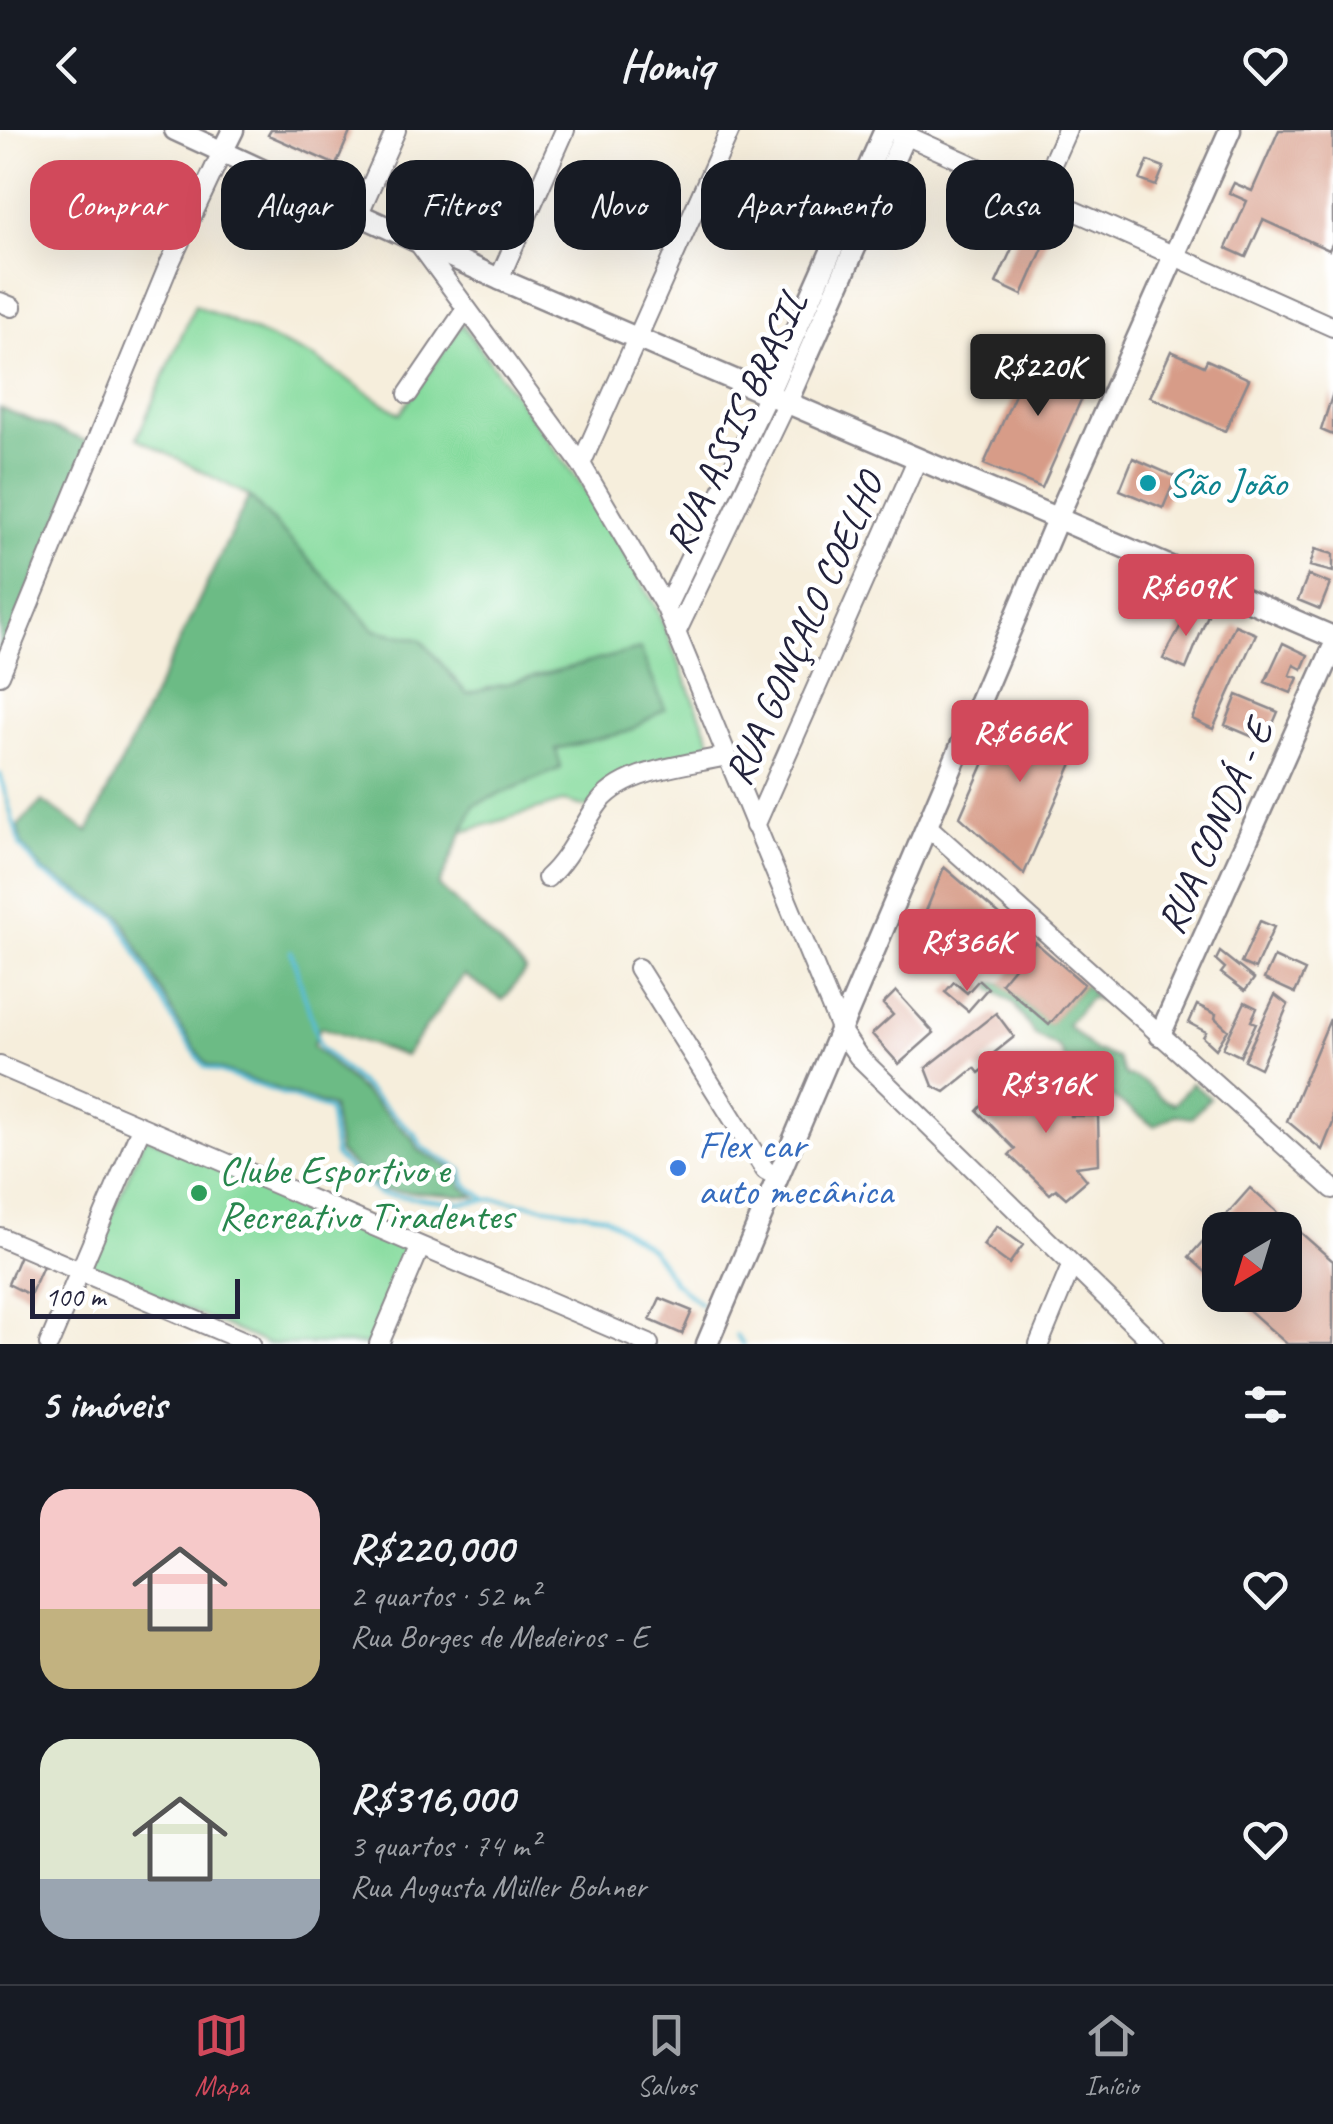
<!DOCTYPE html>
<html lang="pt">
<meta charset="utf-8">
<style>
:root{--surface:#171b24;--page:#20242c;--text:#f1f3f6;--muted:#9ea1a6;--line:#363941;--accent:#d1495b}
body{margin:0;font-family:Caveat,sans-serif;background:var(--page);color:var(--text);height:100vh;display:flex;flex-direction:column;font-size:38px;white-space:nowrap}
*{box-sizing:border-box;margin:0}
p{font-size:32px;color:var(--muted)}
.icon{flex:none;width:55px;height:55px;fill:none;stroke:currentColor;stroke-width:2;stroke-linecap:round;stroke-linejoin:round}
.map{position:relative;height:1214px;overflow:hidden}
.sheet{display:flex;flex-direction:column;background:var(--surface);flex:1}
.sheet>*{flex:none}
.top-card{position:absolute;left:30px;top:30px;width:1275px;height:90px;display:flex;gap:20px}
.needle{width:65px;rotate:218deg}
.buttons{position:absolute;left:1202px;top:1082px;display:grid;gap:20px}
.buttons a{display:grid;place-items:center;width:100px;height:100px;border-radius:20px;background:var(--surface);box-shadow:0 10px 40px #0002;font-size:50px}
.scale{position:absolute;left:30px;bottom:25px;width:210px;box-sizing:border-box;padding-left:10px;border:5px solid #22223b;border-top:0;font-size:28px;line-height:35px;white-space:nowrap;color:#22223b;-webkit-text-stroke:8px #fff;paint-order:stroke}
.price{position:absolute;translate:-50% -85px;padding:0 22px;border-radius:10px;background:var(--accent);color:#fff;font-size:32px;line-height:65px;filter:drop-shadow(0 2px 5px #0008)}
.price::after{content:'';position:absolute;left:50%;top:60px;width:30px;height:22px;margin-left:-15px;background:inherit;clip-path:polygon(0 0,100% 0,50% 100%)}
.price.on{background:#222;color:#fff}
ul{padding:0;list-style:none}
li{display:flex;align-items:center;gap:30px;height:250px;padding:0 40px}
li span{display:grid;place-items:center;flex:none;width:280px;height:200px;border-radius:30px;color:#555}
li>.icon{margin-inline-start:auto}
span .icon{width:120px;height:120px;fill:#fffc;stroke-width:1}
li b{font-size:42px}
h2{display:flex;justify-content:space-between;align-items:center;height:120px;padding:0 40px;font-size:42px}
.pill{padding:0 35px;border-radius:30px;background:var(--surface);box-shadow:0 10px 40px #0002;font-size:35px;line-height:90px}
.pill.on{background:var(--accent);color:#fff}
header{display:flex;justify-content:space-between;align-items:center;height:130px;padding:0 40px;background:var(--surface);font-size:45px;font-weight:700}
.dock{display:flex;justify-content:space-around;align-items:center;height:140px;border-top:2px solid var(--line);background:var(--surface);font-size:28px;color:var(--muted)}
.dock a{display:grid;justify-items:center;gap:5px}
.dock .on{color:var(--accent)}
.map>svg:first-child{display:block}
.green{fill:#86db9e;stroke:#547e6c;stroke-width:2.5}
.forest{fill:#6cbb85;stroke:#476e60;stroke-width:2.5}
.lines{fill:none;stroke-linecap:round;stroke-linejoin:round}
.stream{stroke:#57bcd5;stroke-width:4}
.building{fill:#d79c88}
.minor-casing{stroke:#8c888c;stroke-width:22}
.tertiary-casing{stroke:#8c888c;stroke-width:25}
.minor{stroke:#fff;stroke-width:18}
.tertiary{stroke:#fff;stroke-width:20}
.culture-dot{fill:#0f9aa8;stroke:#fff;stroke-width:4}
.shop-dot{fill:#3f7fe0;stroke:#fff;stroke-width:4}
.leisure-dot{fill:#2e9e5b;stroke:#fff;stroke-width:4}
.labels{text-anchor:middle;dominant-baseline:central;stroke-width:9;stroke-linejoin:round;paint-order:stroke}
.street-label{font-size:40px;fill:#22223b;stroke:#fff}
.culture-label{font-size:40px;fill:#0d838f;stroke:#fff;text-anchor:start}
.shop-label{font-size:40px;fill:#366cbe;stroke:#fff;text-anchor:start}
.leisure-label{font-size:40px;fill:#27864d;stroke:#fff;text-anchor:start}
</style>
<header><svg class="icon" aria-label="back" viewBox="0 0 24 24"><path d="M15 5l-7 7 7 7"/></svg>Homiq<svg class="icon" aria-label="heart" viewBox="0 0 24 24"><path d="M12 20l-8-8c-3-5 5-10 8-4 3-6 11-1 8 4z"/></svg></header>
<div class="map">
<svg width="1333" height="1214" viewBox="0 0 1333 1214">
<rect width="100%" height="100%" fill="#fff"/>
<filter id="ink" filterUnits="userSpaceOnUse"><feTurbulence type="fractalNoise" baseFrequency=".01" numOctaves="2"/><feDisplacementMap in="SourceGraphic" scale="20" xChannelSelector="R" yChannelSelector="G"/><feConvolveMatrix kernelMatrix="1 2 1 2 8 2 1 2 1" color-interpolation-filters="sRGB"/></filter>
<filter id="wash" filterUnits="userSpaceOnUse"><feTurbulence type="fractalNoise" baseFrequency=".0048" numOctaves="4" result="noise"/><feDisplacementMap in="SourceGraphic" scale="40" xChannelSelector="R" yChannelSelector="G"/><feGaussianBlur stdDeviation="2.25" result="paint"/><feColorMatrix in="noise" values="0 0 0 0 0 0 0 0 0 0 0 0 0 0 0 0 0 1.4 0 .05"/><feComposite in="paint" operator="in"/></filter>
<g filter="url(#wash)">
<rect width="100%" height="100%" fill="#f6eedc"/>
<path class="green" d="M195,175L315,228L400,284L462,194L601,381L658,481L714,619L620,647L590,678L565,671L463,702L474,675L561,638L555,619L627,602L468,565L421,510L375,501L249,366L137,308Z
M145,1006L412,1121L372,1214H267L89,1138Z"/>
<path class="forest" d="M0,278L91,313L0,531Z
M249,366L375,500L421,510L467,564L640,519L665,579L627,602L556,619L561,638L474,675L439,756L526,840L503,870L464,845L405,926L320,897L313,916L413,1008L419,1020L458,1042L461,1056L476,1067L380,1060L339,1023L332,977L207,935L180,896L120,785L44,741L22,715L18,696L42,671L88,702Z
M991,853H1001L1049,894L1084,854L1099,870L1091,867L1067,895L1094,920L1117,928L1125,946C1151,948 1150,966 1174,974L1192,953L1210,968L1191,988L1175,985L1154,996L1070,938L1059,918L1034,904L1013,873L991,859Z"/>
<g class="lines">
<path class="stream" d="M0,644L20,716L42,743L117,787L177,898L205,937L329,980L335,1026L379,1064L460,1073L496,1069L604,1086L651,1119L674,1152L701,1174
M291,821L320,917L416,1005L422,1017L462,1040L465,1054L485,1068
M736,1205L743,1214"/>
</g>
<g id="blocks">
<path class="building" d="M271,0H351L336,35L268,5Z
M1279,0H1333V112L1329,120L1263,90L1246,127L1226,118L1247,71L1229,63L1234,53L1252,61Z
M1148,31L1164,37L1156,56L1140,50Z
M1029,82L1054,93L1022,165L996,153Z
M1035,220L1092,245L1042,358L984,334Z
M1171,221L1204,236L1207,230L1249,249L1225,301L1150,267Z
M1333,263V305L1321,300Z
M1133,328L1176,347L1163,378L1120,360Z
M1315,419L1333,424V442L1310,436Z
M1308,445L1330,454L1320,479L1298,470Z
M1190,478L1208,485L1186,539L1163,529Z
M1235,495L1256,504L1213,599L1192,589Z
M1283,513L1308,525L1302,539L1294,535L1290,545L1298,548L1291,563L1265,552Z
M1237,565L1278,582L1265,612L1225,595Z
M1009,576L1083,608L1024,744L960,687Z
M944,737L1001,786L969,824L924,786Z
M1260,791L1274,797L1255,839L1241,833Z
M922,798L939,813L929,825L912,810Z
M1035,812L1084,854L1049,895L1001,853Z
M1220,822L1254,849L1245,861L1221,843L1225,838L1216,830Z
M1274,827L1305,841L1295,863L1264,849Z
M979,850L988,858L968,881L945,862L954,852L967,863Z
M896,861L934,903L899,934L872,904L893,885L883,874Z
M1275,865L1288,875L1260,938L1244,930Z
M1245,872L1257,878L1251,891L1256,893L1240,926L1223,918Z
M1197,875L1216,884L1215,888L1228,900L1216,919L1203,907L1206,902L1189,893Z
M996,883L1014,907L984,931L988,936L979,943L975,938L945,962L933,956L926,938Z
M1330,889L1333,993L1322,1020L1287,991Z
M1019,958H1069L1071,986H1098L1099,1034L1076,1037L1087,1050L1066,1068L1056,1059L1050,1064L1009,1025L1015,1019L977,981L995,962L1007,973L1019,969Z
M1250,1058L1333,1131V1214H1287L1232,1165H1285V1100H1220V1155L1189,1127Z
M997,1096L1023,1115L1009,1134L983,1115Z
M20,1125L43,1136L30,1165L8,1154Z
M660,1168L692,1181L682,1204L650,1190Z"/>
</g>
</g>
<g filter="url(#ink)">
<use href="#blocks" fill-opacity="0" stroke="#8c888c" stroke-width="2.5"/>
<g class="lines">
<g class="minor-casing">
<path id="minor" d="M894,0L1333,197
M1038,65L1067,0
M359,83L396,0
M417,111L581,334L666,478L841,901L858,926L1154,1214
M499,149L565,0
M0,172L12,177
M408,264L466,179
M581,334L730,0
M666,478L767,266
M676,503L786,274
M0,545L168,137L222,22
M755,696L917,330
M927,696L1333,1059
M547,748C570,727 579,702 596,677C621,639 685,636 726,626
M638,838L765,1040L778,1047
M0,936L649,1214
M0,1107L251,1214
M49,1214L141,998
M379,1214L420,1118
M1039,1214L1072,1134"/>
</g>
<g class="tertiary-casing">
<path id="tertiary" d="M175,0L499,149L1049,385
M222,22L233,0
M767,266L885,0
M786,274L907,0
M1060,382L1230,0
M1066,392L1333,507
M1160,905L1333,518
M707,1214L1053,399"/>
</g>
<use href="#minor" class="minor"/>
<use href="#tertiary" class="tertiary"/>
</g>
</g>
<circle class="culture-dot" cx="1148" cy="353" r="10"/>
<circle class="shop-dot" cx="678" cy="1038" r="10"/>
<circle class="leisure-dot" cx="199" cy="1063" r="10"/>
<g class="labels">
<g class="street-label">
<text transform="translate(736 292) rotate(-65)">RUA ASSIS BRASIL</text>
<text transform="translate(804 499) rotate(-66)">RUA GONÇALO COELHO</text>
<text transform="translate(1215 697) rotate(-66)">RUA CONDÁ - E</text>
</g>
<g class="culture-label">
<text x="1168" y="353">São João</text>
</g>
<g class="shop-label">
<text x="698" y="1015">Flex car<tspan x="698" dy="46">auto mecânica</tspan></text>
</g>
<g class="leisure-label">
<text x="219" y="1040">Clube Esportivo e<tspan x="219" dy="46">Recreativo Tiradentes</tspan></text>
</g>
</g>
</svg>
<div class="buttons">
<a><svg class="needle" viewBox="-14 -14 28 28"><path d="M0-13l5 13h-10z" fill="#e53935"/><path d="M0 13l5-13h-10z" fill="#9ea1a6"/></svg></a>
</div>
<div class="scale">100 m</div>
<b class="price on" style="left:1038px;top:289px">R$220K</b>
<b class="price" style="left:1186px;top:509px">R$609K</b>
<b class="price" style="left:1020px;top:655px">R$666K</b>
<b class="price" style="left:967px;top:864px">R$366K</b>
<b class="price" style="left:1046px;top:1006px">R$316K</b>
<div class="top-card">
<a class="pill on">Comprar</a>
<a class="pill">Alugar</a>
<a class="pill">Filtros</a>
<a class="pill">Novo</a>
<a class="pill">Apartamento</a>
<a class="pill">Casa</a>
</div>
</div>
<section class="sheet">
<h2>5 imóveis<svg class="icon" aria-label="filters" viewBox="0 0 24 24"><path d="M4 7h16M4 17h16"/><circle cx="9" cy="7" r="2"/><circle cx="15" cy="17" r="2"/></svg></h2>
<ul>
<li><span style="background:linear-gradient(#f6c9c9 60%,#c2b280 0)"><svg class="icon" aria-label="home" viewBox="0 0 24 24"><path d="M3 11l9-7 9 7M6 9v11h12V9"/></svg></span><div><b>R$220,000</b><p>2 quartos · 52 m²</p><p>Rua Borges de Medeiros - E</p></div><svg class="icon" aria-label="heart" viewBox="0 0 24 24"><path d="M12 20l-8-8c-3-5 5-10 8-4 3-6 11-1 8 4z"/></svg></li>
<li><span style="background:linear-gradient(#dfe7d0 70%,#9aa5b1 0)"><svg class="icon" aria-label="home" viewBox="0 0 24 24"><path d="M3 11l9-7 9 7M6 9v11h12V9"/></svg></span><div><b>R$316,000</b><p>3 quartos · 74 m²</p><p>Rua Augusta Müller Bohner</p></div><svg class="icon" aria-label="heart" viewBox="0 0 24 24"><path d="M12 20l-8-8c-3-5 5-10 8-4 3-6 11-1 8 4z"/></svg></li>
</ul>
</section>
<nav class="dock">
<a class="on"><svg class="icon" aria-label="map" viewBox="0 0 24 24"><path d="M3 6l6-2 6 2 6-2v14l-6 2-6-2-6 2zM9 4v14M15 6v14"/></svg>Mapa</a>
<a><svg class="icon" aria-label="saved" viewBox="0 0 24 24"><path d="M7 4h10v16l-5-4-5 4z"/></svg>Salvos</a>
<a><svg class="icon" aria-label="home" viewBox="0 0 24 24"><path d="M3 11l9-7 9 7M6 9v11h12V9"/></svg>Início</a>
</nav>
